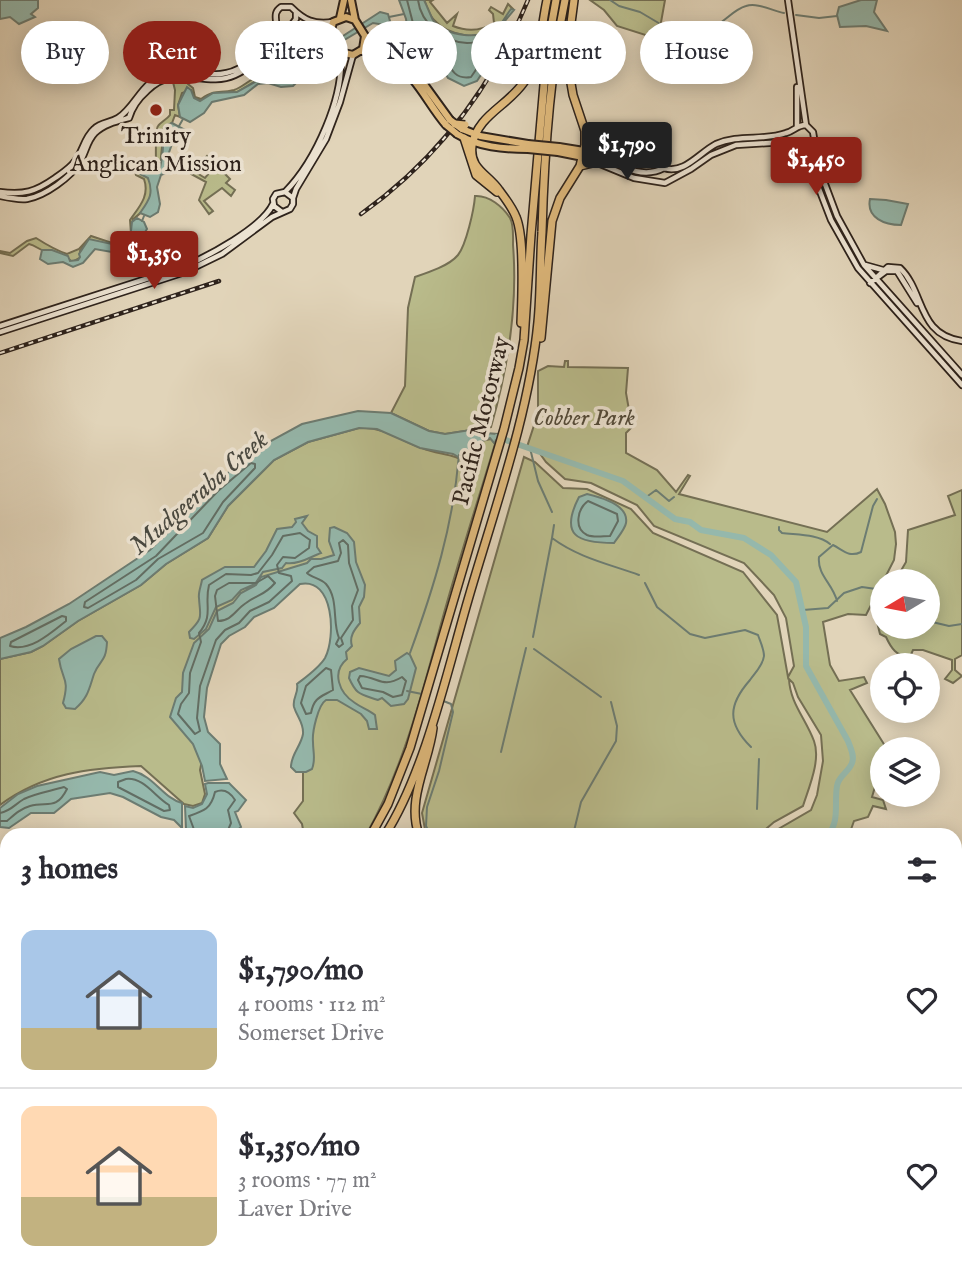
<!DOCTYPE html>
<meta charset="utf-8">
<style>
:root{--surface:#fff;--page:#f7f7f7;--text:#2b2b33;--muted:#7c7c81;--line:#e1e1e2;--accent:#8f2418}
body{margin:0;font-family:"IM FELL English",serif;background:var(--page);color:var(--text);height:100vh;display:flex;flex-direction:column;font-size:26px;white-space:nowrap}
*{box-sizing:border-box;margin:0}
p{font-size:23px;color:var(--muted)}
.icon{flex:none;width:38px;height:38px;fill:none;stroke:currentColor;stroke-width:2;stroke-linecap:round;stroke-linejoin:round}
.map{position:relative;flex:1;overflow:hidden}
.sheet{position:absolute;left:0px;top:828px;width:962px;height:450px;display:flex;flex-direction:column;background:var(--surface);border-radius:21px 21px 0 0;box-shadow:0 4px 18px #0003}
.sheet>*{flex:none}
.guide{position:absolute;left:21px;top:21px;width:920px;height:63px;display:flex;gap:14px}
.needle{width:46px;rotate:260deg}
.buttons{position:absolute;left:870px;top:569px;display:grid;gap:14px}
.buttons a{display:grid;place-items:center;width:70px;height:70px;border-radius:50%;background:var(--surface);box-shadow:0 4px 18px #0003;font-size:35px}
.price{position:absolute;translate:-50% -60px;padding:0 16px;border-radius:7px;background:var(--accent);color:#fff;font-size:23px;line-height:46px;filter:drop-shadow(0 2px 4px #0008)}
.price::after{content:'';position:absolute;left:50%;top:42px;width:21px;height:16px;margin-left:-10px;background:inherit;clip-path:polygon(0 0,100% 0,50% 100%)}
.price.selected{background:#222;color:#fff}
ul{padding:0;list-style:none}
li{display:flex;align-items:center;gap:21px;height:175px;padding:0 21px}
li+li{border-top:2px solid var(--line)}
li span{display:grid;place-items:center;flex:none;width:196px;height:140px;border-radius:14px;color:#555}
li>.icon{margin-inline-start:auto}
span .icon{width:84px;height:84px;fill:#fffc;stroke-width:1}
li b{font-size:30px}
h2{display:flex;justify-content:space-between;align-items:center;height:84px;padding:0 21px;font-size:30px}
.chip{padding:0 24px;border-radius:32px;background:var(--surface);box-shadow:0 4px 18px #0003;font-size:24px;line-height:63px}
.chip.selected{background:var(--accent);color:#fff}
.map>svg:first-child{display:block}
.green{fill:#b9bb8b;stroke:#746f54;stroke-width:2}
.water{fill:#95b8ac;stroke:#6c7c72;stroke-width:2}
.lines{fill:none;stroke-linecap:round;stroke-linejoin:round}
.shore{stroke:#626e64;stroke-width:2}
.stream{stroke:#6c7c72;stroke-width:2}
.river{stroke:#95b8ac;stroke-width:6}
.secondary-casing{stroke:#2e231c;stroke-width:8}
.primary-casing{stroke:#2e231c;stroke-width:10}
.highway-casing{stroke:#2e231c;stroke-width:10}
.secondary{stroke:#ece3d2;stroke-width:4.5}
.primary{stroke:#e0ba7c;stroke-width:6}
.highway{stroke:#e0ba7c;stroke-width:7}
.rail-casing{stroke:#2e231c;stroke-width:4.5}
.rail{stroke:#ece3d2;stroke-width:2;stroke-dasharray:5;stroke-linecap:butt}
.primary-bridge-casing{stroke:#2e231c;stroke-width:10;stroke-linecap:butt}
.highway-bridge-casing{stroke:#2e231c;stroke-width:10;stroke-linecap:butt}
.primary-bridge{stroke:#e0ba7c;stroke-width:6}
.highway-bridge{stroke:#e0ba7c;stroke-width:7}
.poi-dot{fill:#8f2418;stroke:#ece3d2;stroke-width:2.5}
.labels{text-anchor:middle;dominant-baseline:central;stroke-width:7;stroke-linejoin:round;paint-order:stroke}
.poi-label{font-size:24px;fill:#2e231c;stroke:#ece3d2}
.park-label{font-size:24px;font-style:italic;fill:#514938;stroke:#ece3d2}
.street-label{font-size:24px;fill:#2e231c;stroke:#ece3d2}
.water-label{font-size:26px;font-style:italic;fill:#484840;stroke:#ece3d2}
</style>
<div class="map">
<svg width="962" height="1276" viewBox="0 0 962 1276">
<rect width="100%" height="100%" fill="#e1d4b9"/>
<filter id="stains"><feTurbulence type="fractalNoise" baseFrequency=".00286" numOctaves="4"/><feColorMatrix values="0 0 0 0 .2 0 0 0 0 .09 0 0 0 0 .02 0 0 0 .5 -.17"/></filter>
<radialGradient id="worn" r=".72"><stop offset=".6" stop-color="#630" stop-opacity="0"/><stop offset="1" stop-color="#630" stop-opacity=".3"/></radialGradient>
<path class="green" d="M424,0H433L430,2L447,23L457,14L453,26C468,32 481,31 494,23L493,14L489,10L491,7L503,14L508,4L513,9C508,13 505,20 500,26C483,43 448,36 434,20C429,15 427,6 424,0Z
M590,0H665L658,39L617,26L604,10Z
M321,42L326,47C321,52 320,58 315,62C309,69 300,72 292,81L260,79L237,92L214,93L200,101L194,98L191,90L182,93L178,105L180,117L175,115L172,123L164,127L160,167L154,171L146,169C145,178 150,178 151,185C154,200 142,213 133,219C131,225 133,232 131,237C125,253 100,242 87,243L80,251L81,257L72,262C65,254 57,253 45,251C37,249 37,246 29,244L13,256L0,253V251L10,253L27,241L36,238C47,245 55,250 67,254L79,249L91,236L118,245L129,238L131,233L130,220C139,207 150,196 144,179L136,175L134,168L141,163L152,167L156,165C156,158 155,130 158,126C160,123 167,119 170,115V110H174L175,90L173,82L188,80V84L193,88L195,97L201,99C218,88 218,94 234,90C243,87 250,79 259,76L257,66L259,64L261,72L286,76L297,63L311,59Z
M207,156L230,179L226,183L235,190L231,196L222,188L204,201L213,211L209,214L199,200L206,182L191,174L192,170L205,178L215,166L204,159Z
M475,196C489,195 503,207 510,218C514,225 513,237 513,245C518,307 508,368 491,427L445,434L429,431L391,413L405,386L408,308L415,277C427,273 449,266 458,255C466,245 474,210 475,196Z
M565,361H568V367L628,368L626,393L632,427L626,433V453L657,470L676,492L688,475L690,476L679,494L827,532L877,489L885,504L895,532L896,544L894,560L866,615L848,614L823,622L830,665L839,681L864,677L867,683L850,690L887,749H882V763L872,797L883,800L886,809L873,806L868,817L854,821L849,835H768L811,810L817,795L823,761L821,735L798,697L793,683L789,679C790,703 806,719 814,741C821,760 809,787 803,806L774,822L759,835H426L422,813L524,457L535,462L563,488L587,489L631,509L653,533L743,572L777,615L788,677L794,666L786,618L774,595L744,563L654,526L637,505L591,483L565,479L546,462L538,451L527,447L538,413V371L548,366L564,367Z
M359,428C384,426 400,441 422,448C439,455 454,453 469,464L473,462L478,449L477,446L481,441L491,439L495,444C478,500 460,556 444,613C423,689 405,765 366,835H304L302,824L294,813L303,801V768L343,605L312,575L208,644L193,701L205,745L200,770L205,794L202,803L193,806L184,804L141,766C89,768 43,773 0,805V659L31,652L43,646L78,621L141,585L166,564L208,538L228,506L274,460L308,442Z
M962,490V655L955,659V670L962,676L953,683L945,679L952,670V660L923,650H913L909,659C896,654 892,650 886,637L880,634L877,622L882,601V626H928V581H895L906,562L908,530L955,515L948,496Z
M7,890V1029L0,1018V892Z
M962,963V1212L956,1199V971Z
M773,1271H876L880,1276L761,1275Z"/>
<path class="water" d="M0,0H38V8L31,14L35,17L19,24L10,17L0,19Z
M399,0H424C427,6 430,14 433,20C445,37 482,41 499,26C503,22 507,14 511,9L514,10L504,22L506,26L490,61L477,81L464,86L448,78L434,53L408,35L406,19Z
M861,0H877L874,12L887,31L866,26L840,27L837,15L839,7Z
M380,12L388,14L390,21L385,25L373,23L331,48L320,66L306,73L293,86L281,87L268,83L258,84L244,95L212,102L204,113L190,122L180,117L178,105L187,87L191,90L194,98L200,101L213,93L237,92L260,79L292,81L302,70L314,64L326,47Z
M172,123L185,130L186,133L180,141L172,144L166,161L171,166L170,171L161,175L157,187L160,204L158,212L150,217L140,213C149,200 154,194 148,178L140,174L139,168L141,167L155,171L160,168C161,163 163,150 163,146C163,134 158,129 172,123Z
M870,199L886,200L908,204L901,225C885,225 866,218 870,199Z
M137,218L144,222L147,229L136,246L123,254L95,249L83,263L73,267L63,262L48,264L40,259L42,250H52L68,256L70,261L78,260L80,257L79,254L89,239L121,246L130,240L132,222Z
M358,411L391,413L429,431L445,434L483,428L486,433L497,434L495,444L490,438C475,441 476,453 472,465L453,454L420,448L377,429L359,428L308,442L274,460L228,506L208,538L166,564L141,585L78,621L43,646L31,652L0,659V638L26,627L69,604L150,550L240,461L267,443L302,424Z
M587,494C600,497 629,505 626,523C625,529 618,537 614,543C578,543 559,536 579,497Z
M307,516L302,523L308,531L317,536V547L321,553C310,557 298,565 286,563L282,568L263,572L255,584L241,590L232,600L216,607L206,629L194,639L190,638L189,632C204,617 200,617 199,598C198,593 201,586 202,580L225,567H254L266,551L277,529L292,527L296,522L295,519Z
M334,527L347,533L354,542L356,562L365,585L364,597L359,607L360,623C354,630 349,637 352,646L346,652L347,659C331,672 339,693 355,703C362,708 369,710 375,715L377,729H369L367,721L361,714L337,700H326C318,705 312,732 313,742C313,753 316,759 312,769L306,772H296L291,767C291,754 301,746 303,734C304,723 297,717 294,707C292,698 299,693 297,684C306,677 319,668 325,658C336,637 334,577 300,584L274,608L254,617L245,627L229,636L221,644L207,688L204,717L208,732L220,744V764L227,779L205,781L202,766L193,744L170,717L176,698L182,692L183,673L194,643L209,629L217,611L233,603L241,593L256,585L261,577L307,563L311,559H321L334,555L329,541L330,528Z
M96,636H102L107,642C106,663 100,659 94,674C89,689 88,698 75,709L66,708L63,703C70,677 62,681 59,659L71,649Z
M407,653L410,655L416,668L408,699L404,704L391,706L382,698L378,700C361,694 357,696 349,678L350,672L359,668L389,676L396,670L395,661Z
M133,771C154,776 163,798 182,803V828L174,820L161,817L123,797L110,793L71,799L54,813H31L9,828L0,827V808L18,794L37,786L100,772L114,775Z
M208,783H229L246,800L238,811L235,812L241,827L232,835H192L186,829L185,806L193,808L202,804L207,794L205,784Z"/>
<g class="lines">
<path class="shore" d="M407,0L415,31C422,37 432,40 439,48C449,60 450,81 471,77L484,58L490,42C483,40 475,43 467,43C443,42 421,23 418,0
M251,463L255,464V468L223,502L203,533L158,559L136,580L88,608L84,607L85,602L156,556L218,491Z
M588,501L617,514L618,521L610,536C603,536 594,538 587,535C573,528 578,508 588,501Z
M300,533L310,540L309,548L295,558L283,557L277,565L279,573L291,576L292,581L269,602L250,611L239,623L225,630L216,640L200,686L197,718L200,731L195,734L178,714L181,704L189,693L190,673L201,642L199,633C214,615 204,605 209,585L226,574L251,575L258,573L272,555L283,536Z
M343,540L348,545L349,563L358,590L352,606L353,620L341,638L343,644L339,647L336,644L339,638C332,622 339,599 326,584C320,578 312,578 307,573L314,567L338,561L341,553L339,543Z
M268,576L275,583C264,596 258,594 246,603C235,610 232,621 218,621L215,596L217,590L229,583H256Z
M62,616L66,617V621C51,633 30,652 10,646L11,642Z
M326,668L331,670L333,690C321,697 314,697 311,713L306,714L301,703L306,686Z
M360,676C379,677 382,689 402,677L406,681L402,695L393,697L383,692L362,688L358,680Z
M126,779C144,777 155,797 169,805L170,810L164,811L118,787V782Z
M0,813C11,811 15,804 24,799C36,793 51,791 64,787L67,789C56,811 47,801 30,806C20,809 15,814 7,821H0
M196,835L189,816C204,811 211,809 215,792C224,788 230,792 235,800L228,810L231,823L226,835"/>
<path class="stream" d="M610,0L619,6L640,12L662,25
M796,15L819,18L837,16
M389,17L404,14
M667,27C682,32 704,33 717,25C727,19 735,9 746,6C757,2 773,11 784,13
M179,126L183,119
M142,221L144,216
M530,448L538,481L552,512
M645,498L656,490L669,501L674,497
M554,525L552,538C579,558 609,564 639,575
M779,527V530L782,533C797,535 818,534 830,544
M645,583L657,607L690,634L705,638L745,630L758,635C760,641 764,649 764,656C763,665 755,673 750,680C728,705 727,723 751,747
M837,601C833,584 817,575 819,557L833,545C843,550 849,558 861,552L873,506L877,499
M803,610L828,608L844,593L862,587L876,589L882,594
M928,621L949,626L962,624
M533,637L552,538
M534,649L601,697
M410,653C434,587 453,526 459,455
M407,691L422,694
M501,752L526,648
M757,809L759,759
M574,831L581,802L616,741L617,726L611,702
M430,835L426,826L427,807L439,771L453,712L451,704L441,700
M956,967L962,959
M956,1052L962,1050
M956,1145C960,1158 958,1171 962,1181
M846,1270L848,1276
M582,1276L584,1270"/>
<path class="river" d="M497,437L623,481L675,519L690,522L701,530L744,538L771,555L796,582L806,627V666L848,741C850,747 855,756 852,763C849,772 838,776 837,786C834,803 840,821 828,835
M889,1270L893,1276"/>
<g class="secondary-casing">
<path id="secondary" d="M788,0L806,125
M276,23L281,27H290L296,19V13
M292,26L330,35
M797,127V87
M810,144L837,216L864,265L962,375
M801,147L808,146L814,138L813,132L806,125
M584,151C611,159 638,182 664,168C684,175 700,152 716,144C739,134 764,141 786,133C794,131 797,125 806,125
M583,157L634,178L665,183L691,169L711,155L736,145L785,142L799,146L806,155L831,220L858,268L962,385
M0,192C24,195 35,192 55,178C62,173 70,168 75,161C83,151 84,138 94,129C101,122 110,123 118,118C131,110 138,93 150,83C179,61 213,86 243,66C255,58 269,44 275,30C279,21 271,14 281,7H291C304,20 314,25 333,22
M285,192C315,162 346,95 340,52
M0,196C9,198 18,200 27,199C45,196 71,177 80,162C86,152 87,141 95,133C104,124 118,121 129,118C132,108 139,98 147,91C176,62 204,89 235,75C258,65 269,42 288,28
M293,198L296,189L326,139L340,102L353,55
M865,265L883,270
M875,279L888,267L900,268C925,292 917,335 962,341
M870,283L886,271H897L917,303
M0,326L183,267C208,256 262,228 273,204
M0,332L185,272L222,254L272,217L290,209L293,204V198L285,192L276,194L273,199L274,206L282,212
M956,875L962,869
M956,884L962,879
M0,1031L7,1042
M0,1040L4,1059
M0,1085H7
M638,1270L640,1276"/>
</g>
<g class="primary-casing">
<path id="primary" d="M351,0L355,20
M346,17L355,20L365,36L363,49L353,55L340,52L330,35L333,22Z
M340,18L344,0
M365,36L413,69L450,120
M361,51C406,50 421,96 446,125
M462,129L480,136L528,144
M457,134C478,147 504,149 528,149
M559,147L584,151
M558,152L583,157
M7,1057L2,1068L7,1081
M38,1276L40,1270"/>
</g>
<g class="highway-casing">
<path id="highway" d="M464,138L476,175L497,192
M580,166L597,162
M521,323C522,298 525,238 516,217C512,207 505,198 499,190C488,174 469,169 472,146C477,115 508,106 524,82C541,57 541,28 547,0
M541,338L552,221L560,198L580,166L585,145V131L573,95L568,66V46L574,0
M371,835L388,804L410,748L504,429L519,368L524,340L531,235L547,50L556,0
M385,835C425,772 447,672 468,600C494,510 529,415 538,322C541,292 540,262 542,232C544,158 550,72 565,0
M419,835C406,799 429,763 433,728
M0,1025L7,1034
M0,1124L7,1120
M0,1134L7,1130
M0,1153L7,1151"/>
</g>
<use href="#secondary" class="secondary"/>
<use href="#primary" class="primary"/>
<use href="#highway" class="highway"/>
<g class="rail-casing">
<path id="rail" d="M361,214C438,159 492,87 528,0
M0,353L219,281"/>
</g>
<use href="#rail" class="rail"/>
<g class="primary-bridge-casing">
<path id="primary-bridge" d="M450,120L462,129
M446,125L457,134
M528,144L559,147
M528,149L558,152"/>
</g>
<g class="highway-bridge-casing">
<path id="highway-bridge" d="M455,124L465,125"/>
</g>
<use href="#primary-bridge" class="primary-bridge"/>
<use href="#highway-bridge" class="highway-bridge"/>
</g>
<circle class="poi-dot" cx="156" cy="110" r="7"/>
<g class="labels">
<g class="poi-label">
<text x="156" y="136">Trinity<tspan x="156" dy="28">Anglican Mission</tspan></text>
</g>
<g class="park-label">
<text x="584" y="418">Cobber Park</text>
</g>
<g class="street-label">
<text transform="translate(482 421) rotate(-76)">Pacific Motorway</text>
</g>
<g class="water-label">
<text transform="translate(199 493) rotate(-41)">Mudgeeraba Creek</text>
</g>
</g>
<rect width="100%" height="100%" filter="url(#stains)"/>
<rect width="100%" height="100%" fill="url(#worn)"/>
</svg>
<div class="buttons">
<a><svg class="needle" viewBox="-14 -14 28 28"><path d="M0-13l5 13h-10z" fill="#e53935"/><path d="M0 13l5-13h-10z" fill="#7c7c81"/></svg></a>
<a><svg class="icon" aria-label="locate" viewBox="0 0 24 24"><circle cx="12" cy="12" r="6"/><path d="M12 2v4M12 18v4M2 12h4M18 12h4"/></svg></a>
<a><svg class="icon" aria-label="layers" viewBox="0 0 24 24"><path d="M12 4l9 5-9 5-9-5zM3 14l9 5 9-5"/></svg></a>
</div>
<b class="price selected" style="left:627px;top:182px">$1,790</b>
<b class="price" style="left:816px;top:197px">$1,450</b>
<b class="price" style="left:154px;top:291px">$1,350</b>
<div class="guide">
<a class="chip">Buy</a>
<a class="chip selected">Rent</a>
<a class="chip">Filters</a>
<a class="chip">New</a>
<a class="chip">Apartment</a>
<a class="chip">House</a>
</div>
<section class="sheet">
<h2>3 homes<svg class="icon" aria-label="filters" viewBox="0 0 24 24"><path d="M4 7h16M4 17h16"/><circle cx="9" cy="7" r="2"/><circle cx="15" cy="17" r="2"/></svg></h2>
<ul>
<li><span style="background:linear-gradient(#a9c7e8 70%,#c2b280 0)"><svg class="icon" aria-label="home" viewBox="0 0 24 24"><path d="M3 11l9-7 9 7M6 9v11h12V9"/></svg></span><div><b>$1,790/mo</b><p>4 rooms · 112 m²</p><p>Somerset Drive</p></div><svg class="icon" aria-label="heart" viewBox="0 0 24 24"><path d="M12 20l-8-8c-3-5 5-10 8-4 3-6 11-1 8 4z"/></svg></li>
<li><span style="background:linear-gradient(#ffd9b3 65%,#c2b280 0)"><svg class="icon" aria-label="home" viewBox="0 0 24 24"><path d="M3 11l9-7 9 7M6 9v11h12V9"/></svg></span><div><b>$1,350/mo</b><p>3 rooms · 77 m²</p><p>Laver Drive</p></div><svg class="icon" aria-label="heart" viewBox="0 0 24 24"><path d="M12 20l-8-8c-3-5 5-10 8-4 3-6 11-1 8 4z"/></svg></li>
</ul>
</section>
</div>
